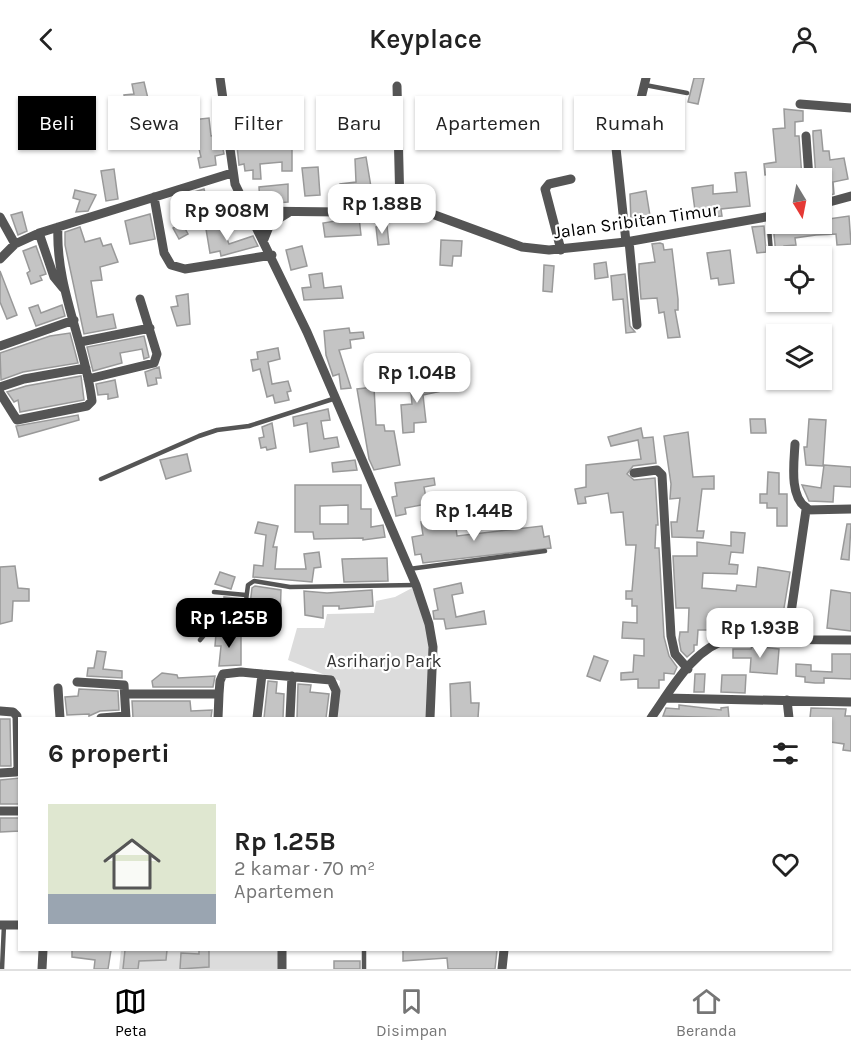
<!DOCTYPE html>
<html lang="id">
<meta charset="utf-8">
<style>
:root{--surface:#fff;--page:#f6f6f6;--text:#222;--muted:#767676;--line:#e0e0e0;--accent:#000}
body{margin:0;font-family:Karla,sans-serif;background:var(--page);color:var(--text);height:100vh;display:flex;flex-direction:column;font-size:22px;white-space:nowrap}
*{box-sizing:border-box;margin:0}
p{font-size:20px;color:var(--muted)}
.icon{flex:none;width:33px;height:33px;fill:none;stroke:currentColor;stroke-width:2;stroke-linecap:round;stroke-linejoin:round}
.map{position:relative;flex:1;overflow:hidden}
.sheet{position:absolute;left:18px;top:639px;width:814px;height:234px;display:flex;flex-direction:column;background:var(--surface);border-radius:0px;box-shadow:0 2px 4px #0004}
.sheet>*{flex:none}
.top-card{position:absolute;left:18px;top:18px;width:816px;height:54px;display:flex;gap:12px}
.needle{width:39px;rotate:170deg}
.fabs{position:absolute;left:766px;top:90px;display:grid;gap:12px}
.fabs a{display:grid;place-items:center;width:66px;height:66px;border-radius:0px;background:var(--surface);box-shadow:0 2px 4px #0004;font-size:30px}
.price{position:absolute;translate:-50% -51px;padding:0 14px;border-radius:12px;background:#fff;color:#222;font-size:20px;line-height:39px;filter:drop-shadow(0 2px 3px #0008)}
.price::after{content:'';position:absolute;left:50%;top:36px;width:18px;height:14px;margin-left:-9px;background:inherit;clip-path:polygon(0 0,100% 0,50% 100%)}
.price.on{background:var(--accent);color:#fff}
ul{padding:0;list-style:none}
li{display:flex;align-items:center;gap:18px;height:150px;padding:0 30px}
li span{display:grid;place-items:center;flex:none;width:168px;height:120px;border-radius:0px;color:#555}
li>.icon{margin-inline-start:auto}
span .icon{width:72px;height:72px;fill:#fffc;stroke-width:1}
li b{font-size:26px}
h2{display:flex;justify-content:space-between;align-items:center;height:72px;padding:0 30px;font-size:26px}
.tag{padding:0 21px;border-radius:0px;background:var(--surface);box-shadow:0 2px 4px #0004;font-size:21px;line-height:54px}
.tag.on{background:var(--accent);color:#fff}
header{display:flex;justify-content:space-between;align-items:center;height:78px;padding:0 30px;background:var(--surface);font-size:27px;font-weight:600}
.menu{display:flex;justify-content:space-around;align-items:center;height:84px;border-top:2px solid var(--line);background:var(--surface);font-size:16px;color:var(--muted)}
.menu a{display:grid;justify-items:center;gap:3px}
.menu .on{color:var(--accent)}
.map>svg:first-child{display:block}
.green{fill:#dcdcdc}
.building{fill:#c4c4c4;stroke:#999;stroke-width:1.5;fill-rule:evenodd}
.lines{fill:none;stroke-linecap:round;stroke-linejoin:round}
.lane{stroke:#555;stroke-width:4.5}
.street{stroke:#555;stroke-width:9}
.labels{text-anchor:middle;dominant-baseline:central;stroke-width:4.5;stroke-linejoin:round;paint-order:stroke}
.street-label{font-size:18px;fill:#000;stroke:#fff}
.park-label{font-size:18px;fill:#333;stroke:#fff}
</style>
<header><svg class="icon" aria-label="back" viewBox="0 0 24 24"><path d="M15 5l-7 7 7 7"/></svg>Keyplace<svg class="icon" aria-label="person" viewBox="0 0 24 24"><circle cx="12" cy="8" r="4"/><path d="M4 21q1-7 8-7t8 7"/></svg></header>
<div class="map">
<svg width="851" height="891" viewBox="0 0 851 891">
<rect width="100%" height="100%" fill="#fff"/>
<path class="green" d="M412,510C434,559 433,588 430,640H335L340,603L288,582L297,550H324L327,536L374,535L376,523L395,519Z
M121,872H281V891H119Z"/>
<path class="building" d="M694,0H704L698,26L688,24Z
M144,4L150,29L127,34L124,17L134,16L132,6Z
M78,31L79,36L82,35L84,56L59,58L58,36Z
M784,31L803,33V43L795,44V58H799L802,100H772V96L765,97L764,86L776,84L773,51L785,50Z
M29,37H43V55H29Z
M209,40L211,58L220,57L224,76L215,78L216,87L200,90L198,80L201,79L192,42Z
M821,52L823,73H829L830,82L844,80L848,101L833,104L834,116L824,119L822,100H816L813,58V53Z
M259,56L260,65L278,64V66L292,67V93H282V84L260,86L261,101H253V92L245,93L244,86L239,87L236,58Z
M366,79L373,121L361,123L360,118L341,120L340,106L356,104L355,81Z
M318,89L320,117L305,118L302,90Z
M114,91L118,121L106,123L101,93Z
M746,94L750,128L721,131L722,138L696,140L692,110L713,107V116L737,114L735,95Z
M288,106V124L260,126L259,109Z
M204,111L207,123L202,124L206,139L182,145L188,156L179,161L173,150L182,145L174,120Z
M75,112L96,117L88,133L76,134L80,122L73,120Z
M646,113L651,144L631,146L630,116Z
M22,134L27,153L18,157L11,137Z
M150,136L155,161L130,166L125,143Z
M849,138L851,166L837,167L836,156L816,157L795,160L796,167L784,168L780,171L781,177H776L773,146H822V142Z
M359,139L361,157L325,159L323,145Z
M222,148L229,166L253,158L258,168L221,178L220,173L210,175L206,151Z
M387,148L389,166L378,167L376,149Z
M764,148L766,174L757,175L752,149Z
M80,149L85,164L100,160L103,168L111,166L118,184L100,189L102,202L91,203L97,239L113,236L116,250L84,256L65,167V154Z
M441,162L462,163L461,178H453L452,188L440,187Z
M660,165L663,166L664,172L672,171L678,221V232H675L680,259L668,260L664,234L659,235L657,220L641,221L639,195V186L655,184L652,166Z
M36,168L46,196L40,198L42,202L31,206L27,195L30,193L23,173Z
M302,168L307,188L291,192L286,172Z
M730,172L734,205L719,207L718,200L711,201L707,175Z
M606,184L608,199L595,201L594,186Z
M544,187L554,188L552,214L543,213Z
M0,193L17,237L7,241L0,224Z
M322,195L324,210L341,208L343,220L304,222L302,210L311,209L309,197Z
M625,196L630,248L635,254L626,255L623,221L613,222L611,198Z
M188,216L190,246L177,248L171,229L178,228L176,218Z
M38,227L41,235L62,227L65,238L36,248L29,230Z
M349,250L350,255L363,254L364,260L350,262L351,270L339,272L351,310L341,311L339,296L333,298L326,277L324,253Z
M70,255L78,285L23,294L1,302L0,275L50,258Z
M144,258L149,279L144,281L142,271L120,275L122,285L93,293L87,269Z
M278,270L280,281L268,284L272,306L288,303L291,313L287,314L289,322L275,325L273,317L267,319L260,291L253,293L251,282L258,281L257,274Z
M159,289L161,300H156L157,306L148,308L145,294Z
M81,298L84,322L20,334L18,322L14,324L7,314L26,308Z
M115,302L118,319L108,321V316L98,317L96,306Z
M432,302L433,306H441L442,313L423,317L426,344L414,345V354L403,355L401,327L412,326L410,304Z
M374,309L376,347H384L385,353H394L400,387L374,392L369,381L357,311Z
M328,331L330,342L321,343L324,361L337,359L339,369L310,374L307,345L294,348L293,339Z
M78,337L79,342L19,359L16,348Z
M750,341H765L766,355H751Z
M809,341L826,342L823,388L806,387L804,369H807Z
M272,345L276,370L267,372L266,369L261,370L259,360L264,359L262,349Z
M641,350L643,360L653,359L656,385L633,388L627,396L634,402L655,400L658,447H656L655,470H659L664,559L669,578L677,589L674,596L664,595V602H659V610H638V601L621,602V595L633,594L634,577L644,578V561L622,560L623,544L637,545V528H632V521H626V513H632L636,467H626L623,434L611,435L608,415L585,419L586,425L578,426L575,411L586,409V387L641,381L638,362L611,368L608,359Z
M688,354L693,399L714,398V411H702L697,453H704L703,460L672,459L671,444H677L680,420L670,421L671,406L664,358Z
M187,376L191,393L166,401L160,382Z
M355,382L357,392L333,394L332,385Z
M824,387L851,389V409L834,408L833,424L809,423L802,407L821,410Z
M768,394L779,395V416H787V448H777V430H767V425H760V416H767Z
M434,400L435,407L424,409L427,426L405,430L406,436L396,438L392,419L397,418L395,405Z
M295,407H361V431H371V449L383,447L385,459L363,462V460L314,461L313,454H295ZM348,427V446H320V428Z
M455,441L457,458L542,448L544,459L549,458L551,470L423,485L421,476L415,477L412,459L423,457L421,444Z
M258,444L278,448L273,469H277L275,491H306L304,476L319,474L321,489L314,490L312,504L253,499L254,487L263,488L266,457L255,455Z
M847,446H851L849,482L841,481Z
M731,454L745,455L743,475L731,474L729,486L738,487L737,496L703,495L702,510L736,513L737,507L756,509L758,489L790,494L780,554L726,545V555L720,557H712V552H698L697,567H694V573L687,579L681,573L679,562L680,554H688L689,530H676L673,478H697V464L731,468Z
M387,480L388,503L344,504L342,481Z
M15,488L18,510L29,511V523H13L12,543L0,546V489Z
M220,494L235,499L231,511L215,506Z
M461,505L463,515L452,517L456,539L484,533L486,546L446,551L444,541H434L433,533L438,532L434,511Z
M255,508L281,512L280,541H271V535H249L252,510Z
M372,512L373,528L339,531V528H323V540L305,537L304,513L327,515Z
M831,512L851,515V553L827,550Z
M224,519L242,521L238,548L213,546V542H203L204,534H208V523H224Z
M216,555L241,557V587L219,588L221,568H215Z
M752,568L779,571L777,596L750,594L751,580H733V571H751Z
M97,573L106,574L103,591L122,593V600L87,598L88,590H94Z
M832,576H851V601L824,600V605H815L805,604V599L796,598V586L811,587V593L832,594Z
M594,578L608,583L600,603L587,598Z
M162,595L177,597L178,600L215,598L213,609H153L152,603Z
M695,596H705L704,614H694Z
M722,597H746L745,615L721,614Z
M268,603L277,604L276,615L284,616L283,640H264Z
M470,604L471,625H479L478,640H451L450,606Z
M298,606L311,607L310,614L329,616L326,640H297Z
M79,611L118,613L119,632L100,633L89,638V636L67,637L65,619L78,618Z
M132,623H190L191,633L212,632L211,640H133Z
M679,627L721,632V630L728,629L729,640L663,638L666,630L679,631Z
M811,630L846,631L845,638H851V673L843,672L844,666L831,664V640H810Z
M0,641H10L11,688H0Z
M20,700V726H0V702Z
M0,740H20V753L0,754Z
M72,872H111L108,891H94L95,882L72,879Z
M125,872H167L166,882L139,883L138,891H123Z
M199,872H209V889L180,891L181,875L199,876Z
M403,872H497L495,891H448L447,880L403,883Z
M334,883H360V891H334Z"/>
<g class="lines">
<path class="lane" d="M645,7L687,15
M768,139L774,209
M101,401L199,358L217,352L249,348L336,320
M409,491L545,473
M214,514L246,517
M200,562L210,550L242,553L248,507L254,503L290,509L416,507
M2,891L4,847
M364,891V872"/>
<path class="street" d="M220,0L235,106L307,254L416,507L429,546L433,569L430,640
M397,8L400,129
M800,26L851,30
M806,58L809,100
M154,119L164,175L171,187L185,191L272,177
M822,126L851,118
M249,133L340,134L390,128L413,129L522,169L549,172L626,164L777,137
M0,139L15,166
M39,155L54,199L63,210
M264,161L270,146L288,135
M629,163L637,247
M626,164L616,70L635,45L646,0
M561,172L545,111L549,106L571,101
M0,181L15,166L39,155L232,95
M80,264L150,250
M0,268L74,242
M88,301L154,285L157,276L140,221
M0,309L24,301L86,290
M0,315L17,342L87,328L92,323C85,265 55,208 58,149
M795,366C794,384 789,420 807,430
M634,395L657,392L662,397L671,558L675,576L688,591
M787,562L806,432L851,431
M262,596L331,602L336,613L333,640
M77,604L124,607L126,640
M58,610L60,640
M126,616H219L218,640
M219,616L220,603L223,596L241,594L262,596L257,640
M665,620L851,624
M787,622L789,640
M0,633L13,634L17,638L18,689L16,694L0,695
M101,640L126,638
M290,640L292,598
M651,640C671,612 693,570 729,561L851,562
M0,733H20
M0,847H20
M42,891L43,872
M282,891V872
M502,891L504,872"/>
</g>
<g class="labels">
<g class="street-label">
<text transform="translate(636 143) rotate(-8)">Jalan Sribitan Timur</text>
</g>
<g class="park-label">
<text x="384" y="583">Asriharjo Park</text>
</g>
</g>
</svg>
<div class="fabs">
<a><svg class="needle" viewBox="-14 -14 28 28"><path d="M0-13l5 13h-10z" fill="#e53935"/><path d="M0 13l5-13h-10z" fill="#767676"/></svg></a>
<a><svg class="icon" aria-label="locate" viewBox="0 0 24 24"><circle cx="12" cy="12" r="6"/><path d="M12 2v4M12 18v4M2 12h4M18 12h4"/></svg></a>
<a><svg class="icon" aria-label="layers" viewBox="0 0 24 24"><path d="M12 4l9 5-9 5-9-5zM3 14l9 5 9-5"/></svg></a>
</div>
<b class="price" style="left:382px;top:157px">Rp 1.88B</b>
<b class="price" style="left:227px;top:164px">Rp 908M</b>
<b class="price" style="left:417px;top:326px">Rp 1.04B</b>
<b class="price" style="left:474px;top:464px">Rp 1.44B</b>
<b class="price on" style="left:229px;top:571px">Rp 1.25B</b>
<b class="price" style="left:760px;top:581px">Rp 1.93B</b>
<div class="top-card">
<a class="tag on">Beli</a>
<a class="tag">Sewa</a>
<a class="tag">Filter</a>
<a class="tag">Baru</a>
<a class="tag">Apartemen</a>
<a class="tag">Rumah</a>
</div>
<section class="sheet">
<h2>6 properti<svg class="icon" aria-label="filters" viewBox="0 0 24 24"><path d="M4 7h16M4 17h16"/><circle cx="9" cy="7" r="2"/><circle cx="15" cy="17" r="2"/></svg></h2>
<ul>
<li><span style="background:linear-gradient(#dfe7d0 75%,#9aa5b1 0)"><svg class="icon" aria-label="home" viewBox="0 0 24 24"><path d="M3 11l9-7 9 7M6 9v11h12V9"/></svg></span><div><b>Rp 1.25B</b><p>2 kamar · 70 m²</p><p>Apartemen</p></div><svg class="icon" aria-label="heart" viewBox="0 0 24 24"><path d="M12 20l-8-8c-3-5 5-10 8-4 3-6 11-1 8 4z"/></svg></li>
</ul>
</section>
</div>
<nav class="menu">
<a class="on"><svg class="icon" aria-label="map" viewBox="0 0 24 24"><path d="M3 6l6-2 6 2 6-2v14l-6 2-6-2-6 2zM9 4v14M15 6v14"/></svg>Peta</a>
<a><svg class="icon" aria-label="saved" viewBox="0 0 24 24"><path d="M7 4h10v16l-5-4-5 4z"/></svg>Disimpan</a>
<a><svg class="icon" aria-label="home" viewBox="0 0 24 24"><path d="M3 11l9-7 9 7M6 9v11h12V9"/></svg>Beranda</a>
</nav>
